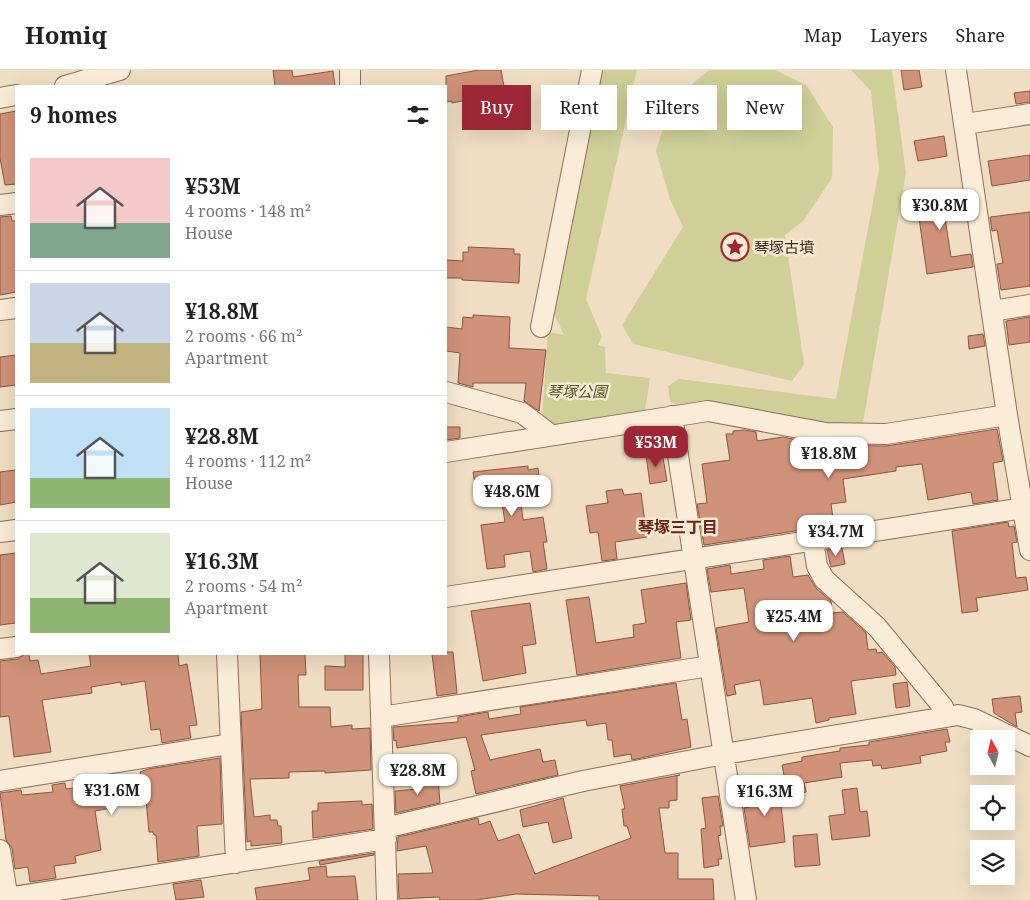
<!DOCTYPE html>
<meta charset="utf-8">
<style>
:root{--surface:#fff;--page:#f2f2f2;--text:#222;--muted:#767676;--line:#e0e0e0;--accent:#9d2736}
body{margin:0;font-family:"Noto Serif","Noto Sans JP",serif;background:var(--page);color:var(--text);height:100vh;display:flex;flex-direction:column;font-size:19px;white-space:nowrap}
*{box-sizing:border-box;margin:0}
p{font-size:16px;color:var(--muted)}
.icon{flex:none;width:28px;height:28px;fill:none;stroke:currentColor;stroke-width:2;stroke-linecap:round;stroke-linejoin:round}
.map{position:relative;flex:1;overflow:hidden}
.side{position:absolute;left:15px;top:15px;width:432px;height:570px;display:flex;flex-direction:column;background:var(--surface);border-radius:0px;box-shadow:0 5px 20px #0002}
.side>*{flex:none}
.top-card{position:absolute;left:462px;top:15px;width:475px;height:45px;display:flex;gap:10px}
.needle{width:32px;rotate:352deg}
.controls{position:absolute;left:970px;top:660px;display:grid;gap:10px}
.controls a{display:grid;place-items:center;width:45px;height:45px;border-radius:0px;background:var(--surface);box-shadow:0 5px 20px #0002;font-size:25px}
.price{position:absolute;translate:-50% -42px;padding:0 11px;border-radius:10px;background:#fff;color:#222;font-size:16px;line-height:32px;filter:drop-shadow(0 1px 2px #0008)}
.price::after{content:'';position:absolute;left:50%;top:30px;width:15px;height:11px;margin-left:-8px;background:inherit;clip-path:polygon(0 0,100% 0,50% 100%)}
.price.active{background:var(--accent);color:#fff}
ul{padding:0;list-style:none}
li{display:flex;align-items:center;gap:15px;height:125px;padding:0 15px}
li+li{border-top:1px solid var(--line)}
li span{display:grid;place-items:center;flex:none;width:140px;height:100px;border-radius:0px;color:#555}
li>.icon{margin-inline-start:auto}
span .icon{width:60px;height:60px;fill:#fffc;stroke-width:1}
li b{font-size:21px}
h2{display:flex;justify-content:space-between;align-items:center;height:60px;padding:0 15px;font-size:21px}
.chip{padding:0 18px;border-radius:0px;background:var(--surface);box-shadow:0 5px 20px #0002;font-size:18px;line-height:45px}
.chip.active{background:var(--accent);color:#fff}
header{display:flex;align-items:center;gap:30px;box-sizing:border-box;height:70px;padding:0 25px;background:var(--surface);border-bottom:1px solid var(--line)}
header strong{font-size:24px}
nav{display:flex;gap:28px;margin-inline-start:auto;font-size:18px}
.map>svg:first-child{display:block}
.green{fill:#cfcf97}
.building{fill:#d09278;stroke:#8c543e}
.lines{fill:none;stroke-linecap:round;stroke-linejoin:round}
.street-casing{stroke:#8b6e59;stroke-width:22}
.street{stroke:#faecd8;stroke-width:20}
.labels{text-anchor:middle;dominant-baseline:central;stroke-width:5;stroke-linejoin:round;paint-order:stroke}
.poi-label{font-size:15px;fill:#3b291e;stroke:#f7e9d4;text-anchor:start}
.park-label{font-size:15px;font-style:italic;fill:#515824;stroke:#f7e9d4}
.neighbourhood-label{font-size:16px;font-weight:bold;fill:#69231c;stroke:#f7e9d4}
</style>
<header>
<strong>Homiq</strong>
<nav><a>Map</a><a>Layers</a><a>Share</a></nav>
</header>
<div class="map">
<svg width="1030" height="830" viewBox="0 0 1030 830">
<rect width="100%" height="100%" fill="#f0dec4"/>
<path class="green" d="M601,0H637L586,229L602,267L598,275L605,277L606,303L650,308L644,347L551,356L542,348L548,262L564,265L552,239Z
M709,0H775L806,15L833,57L832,108L804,150L785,165L804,294L792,311L633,274L622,255L683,157L670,129L656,81L671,32Z
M851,0H892L906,103L863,353L827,358L682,339L670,331L668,316L679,309L836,329L879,100L871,21Z"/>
<path class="building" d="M273,0H292L293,7L333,1L335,16H275Z
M479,0H501L505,22L452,33V31L446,32V6Z
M901,0H919L922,17L904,20Z
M1030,21V32L1016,34L1014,23Z
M16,41V114L5,115L0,88V44Z
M944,66L947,86L918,91L914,71Z
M1030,85V110L992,116L988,91Z
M962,120L963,142L958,143L959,146L945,148L951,187L971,184L973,197L927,204L916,127Z
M1030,142V216L1001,220L997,194L1003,193L997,160L992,161L990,147Z
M11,146L12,151H16V222L0,225V147Z
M468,177L514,179V184H520L519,213L462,210V208H446V190L463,191V182H469Z
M473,245L510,247L509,278L546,280L539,341L524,331L526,313H473V317L458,313L460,283L446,281V257L462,259L463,247L473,248Z
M1030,247V272L1009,275L1006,251Z
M983,264L985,276L969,279L968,266Z
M16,285V315L0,317V287Z
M446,357H460V368L446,370Z
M997,359L1003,391L993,393L998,430L973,434L971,422L928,430L922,394L896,397V401L843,409L846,432L831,434L834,455L704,475L697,434L707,433L702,394L730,390L726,364H733V361L744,360L756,362L757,371L783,367L797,370L798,374L810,372L826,375L886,376Z
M662,382L667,411L650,414L646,385Z
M528,396V400L538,398L541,422L520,425L523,450L543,447L547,472H543L547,499L533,502L530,481L504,485L505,497L487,499L481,455L505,452L501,427L477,429L473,402Z
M16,400V432L0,435V402Z
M622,419L624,425L641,423L647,467L615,472L617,489L602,491L598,462L590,463L586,436L608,433L606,421Z
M1008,452L1009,457L1014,456L1017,472L1012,473L1016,508L1026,507L1028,520L976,528L978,541L962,543L952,461Z
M842,478L845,494L831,497L827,480Z
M16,483V553L0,555V485Z
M790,486L793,507L808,505L816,518L831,531L832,543L843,542L866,563L868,580L876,579L877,583L882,582L895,597L896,605L851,611L856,644L829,648V650L816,653L812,628L764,635L760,610L734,615L736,624L727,626L716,558L749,552L744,518L711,522L707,499L730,495L731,504L764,499L763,490Z
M686,513L691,550L676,552L681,588L577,605L566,530L589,527L596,573L634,567L633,555L646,553L641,520Z
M530,533L536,574L522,576L526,603L483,611L471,541Z
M446,582H453L457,623L437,626L432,584Z
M25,584H29L30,591L38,590L41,604L91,596L89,584H178L179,596L187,594L197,655L189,656L191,668L162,673L160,659L151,660L145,611L121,615V612L91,617L92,623L42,630L51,682L14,687L9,646L0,647V591L18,589Z
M260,584H305L306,605H298L299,637H330L331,657L352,655V659L370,658L371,700L325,703V701L289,702V708L250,709L254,747L270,745V750H277L278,756H281L282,773L251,776V771L247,772L241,642L262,639Z
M345,584H363V620H325V596L345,597Z
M907,612L910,636L896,638L893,614Z
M676,613L682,650L687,649L691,677L632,690L631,684L614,687L612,670H608L606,653L587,656L586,650L481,665L490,690L540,679L543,692L555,690L558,705L476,724L471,701L475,700L466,667L397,678L396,670L394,671L393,657L458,652V647L488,642L489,649L521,644L520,637Z
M1020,626L1022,642L1015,643L1017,657L994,643L992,629Z
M947,659L950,672H945L947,681L920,686L921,693L882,699L881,695L873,696L872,690L840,693L842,707L804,713L806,722L788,725L782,695L802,691V687L840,681V678L869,675V672Z
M220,688L222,754L197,756L199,786L158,792L156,765H154L153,762H149L146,729L116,734L117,737L95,741L101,780L75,786L76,793L54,796L56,808L30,812L28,797L15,799L12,778L6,770L0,723L21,720L22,725L53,722L52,715L65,713L66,719L142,710L140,702L148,699Z
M680,705L677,706V730L669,731V738H659L665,783H678V809H713L714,830H599V826L516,824L476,830H440L439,827L399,829L398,804L433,803L426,776L397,781L398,767L478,748L479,755L490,751L498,771L519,764L535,804L631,768L627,756H624L622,739H625L620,716Z
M438,708L440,733L396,743L395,721L418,719L417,710Z
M779,717L785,772L750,777L744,738L749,737L747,721Z
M857,718L860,742L867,741L870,766L832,770L829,746L845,744L842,720Z
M718,726L723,756H720L721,765L718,766L722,789H718L719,795L704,798L701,759L706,758L702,728Z
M563,728L572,768L553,773L548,752L523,757L520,740Z
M362,731V735L372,734L373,759L313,768L312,741H318V733Z
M817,764L820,795L795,797L793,766Z
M374,783V785L320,795L319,791Z
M326,796L327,807L355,806L358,830H257L255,818L310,810L308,798Z
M201,810L204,827L176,830L173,814Z"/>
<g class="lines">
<g class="street-casing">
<path id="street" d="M350,0V16
M956,0L1007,345L1030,480
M65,16L120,0
M0,28L16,25
M965,54L1030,44
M0,135L16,133
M0,240L16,238
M992,241L1030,235
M541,257L592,0
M446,322L522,343L551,365
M672,346L746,830
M0,351L16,349
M446,382L708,341L826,363L886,364L1007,345
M0,462L16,460
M813,471L817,496L824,509L877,557L943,637L946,647
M446,527L1030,437
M0,579L16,577
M227,584L236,793
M379,584L387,830
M381,647L710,596
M0,711L230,674
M385,758L583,711L724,684L958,645L974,649L1030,676
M0,780L8,830
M0,829L386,769"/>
</g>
<use href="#street" class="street"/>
</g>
<defs>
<g id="sight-ring" transform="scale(1.4375)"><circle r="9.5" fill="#f7e9d4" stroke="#9d2736" stroke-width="1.5"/><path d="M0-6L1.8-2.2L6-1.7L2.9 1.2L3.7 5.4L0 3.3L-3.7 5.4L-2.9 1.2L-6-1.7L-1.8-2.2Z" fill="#9d2736"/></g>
</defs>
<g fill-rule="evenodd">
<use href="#sight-ring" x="735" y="177"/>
</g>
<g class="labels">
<g class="poi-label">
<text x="754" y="177">琴塚古墳</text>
</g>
<g class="park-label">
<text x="577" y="321">琴塚公園</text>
</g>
<g class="neighbourhood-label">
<text x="678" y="457">琴塚三丁目</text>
</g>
</g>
</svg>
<div class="controls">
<a><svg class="needle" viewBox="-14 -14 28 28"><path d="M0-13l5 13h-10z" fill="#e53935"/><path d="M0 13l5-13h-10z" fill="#767676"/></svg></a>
<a><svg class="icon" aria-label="locate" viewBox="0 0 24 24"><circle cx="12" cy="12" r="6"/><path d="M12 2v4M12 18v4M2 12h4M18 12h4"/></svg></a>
<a><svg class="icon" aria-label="layers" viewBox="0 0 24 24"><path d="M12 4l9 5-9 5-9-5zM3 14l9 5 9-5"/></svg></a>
</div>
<b class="price" style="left:940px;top:161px">¥30.8M</b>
<b class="price active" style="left:656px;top:398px">¥53M</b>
<b class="price" style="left:829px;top:409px">¥18.8M</b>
<b class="price" style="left:512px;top:447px">¥48.6M</b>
<b class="price" style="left:836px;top:487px">¥34.7M</b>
<b class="price" style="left:794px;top:572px">¥25.4M</b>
<b class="price" style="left:418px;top:726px">¥28.8M</b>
<b class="price" style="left:112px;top:746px">¥31.6M</b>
<b class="price" style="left:765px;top:747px">¥16.3M</b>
<div class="top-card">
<a class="chip active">Buy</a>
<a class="chip">Rent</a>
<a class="chip">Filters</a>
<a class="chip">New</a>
</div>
<section class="side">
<h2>9 homes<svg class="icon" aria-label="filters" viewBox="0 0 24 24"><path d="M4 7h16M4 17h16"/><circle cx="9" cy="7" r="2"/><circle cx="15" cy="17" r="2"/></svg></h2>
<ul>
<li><span style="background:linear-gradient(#f6c9c9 65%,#7fa58c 0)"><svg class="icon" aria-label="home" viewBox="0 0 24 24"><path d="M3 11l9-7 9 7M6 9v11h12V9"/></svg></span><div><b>¥53M</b><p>4 rooms · 148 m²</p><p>House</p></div></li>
<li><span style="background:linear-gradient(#c9d6e8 60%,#c2b280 0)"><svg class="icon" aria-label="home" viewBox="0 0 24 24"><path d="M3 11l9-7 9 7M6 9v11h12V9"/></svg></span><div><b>¥18.8M</b><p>2 rooms · 66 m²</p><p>Apartment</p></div></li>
<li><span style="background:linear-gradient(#bfe0f5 70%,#8fb573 0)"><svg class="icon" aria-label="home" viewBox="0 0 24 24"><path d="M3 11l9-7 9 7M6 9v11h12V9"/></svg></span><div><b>¥28.8M</b><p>4 rooms · 112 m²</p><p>House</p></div></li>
<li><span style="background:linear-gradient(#dfe7d0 65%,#8fb573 0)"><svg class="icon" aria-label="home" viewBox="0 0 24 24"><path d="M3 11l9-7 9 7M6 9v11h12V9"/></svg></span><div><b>¥16.3M</b><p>2 rooms · 54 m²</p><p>Apartment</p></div></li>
</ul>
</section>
</div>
